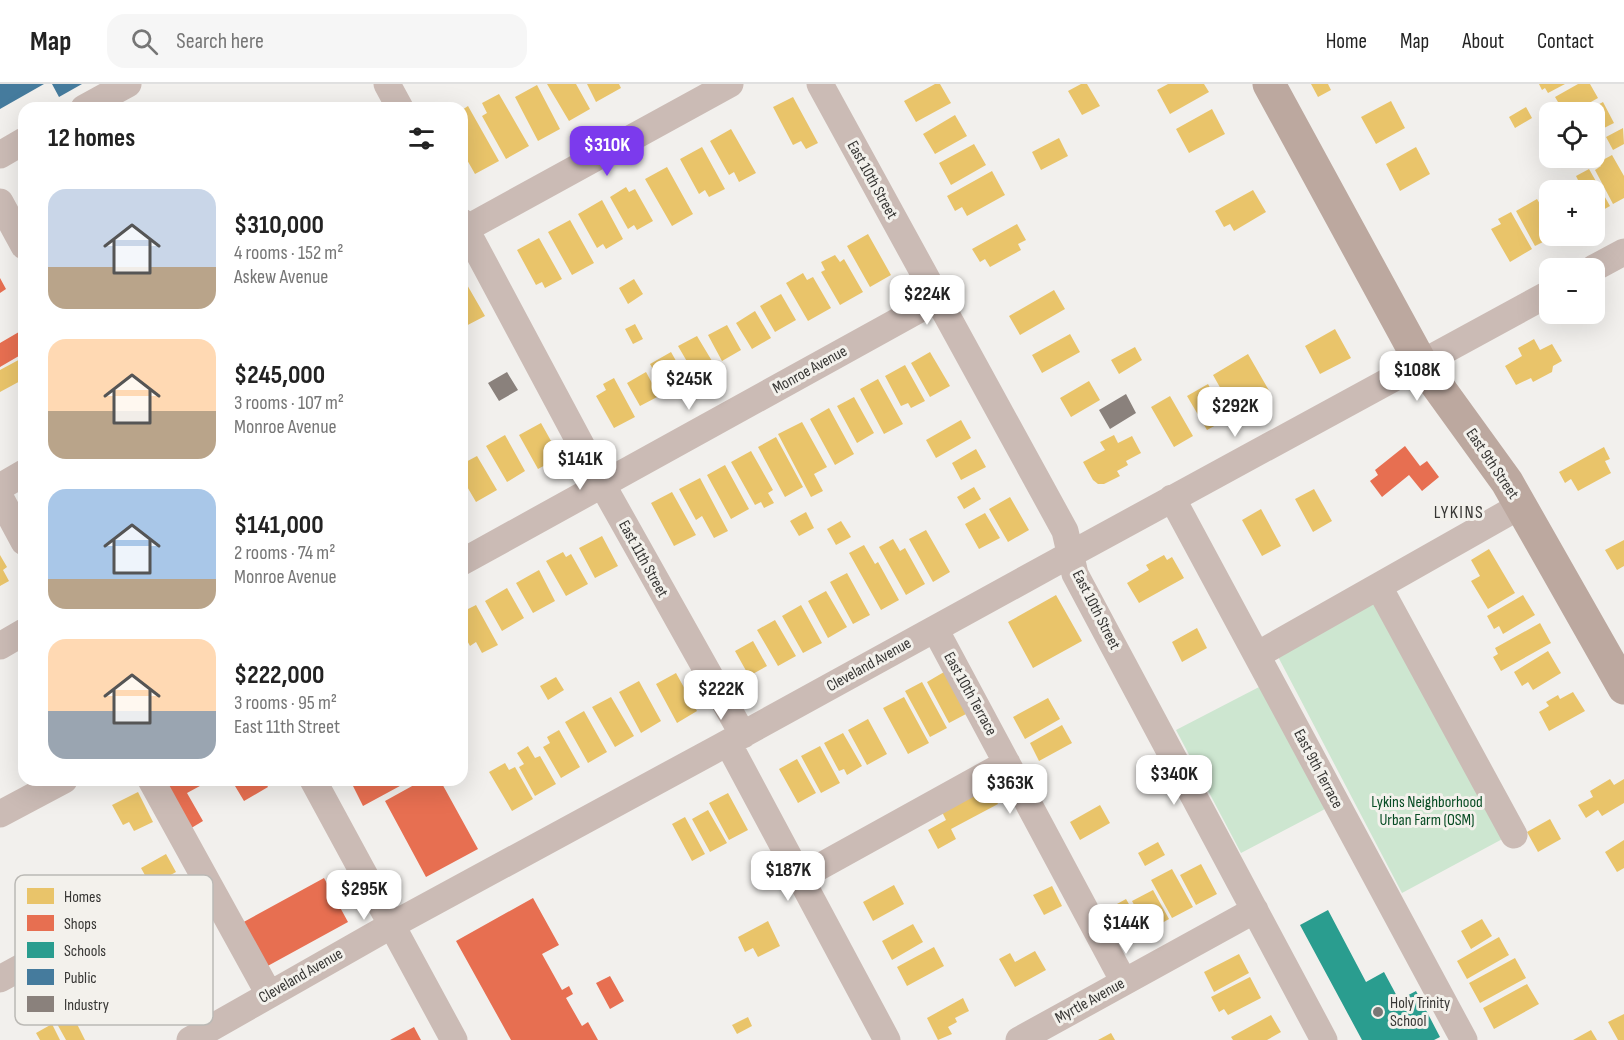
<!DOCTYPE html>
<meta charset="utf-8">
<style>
:root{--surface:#fff;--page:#f6f6f6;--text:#222;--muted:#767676;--line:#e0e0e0;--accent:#7c3aed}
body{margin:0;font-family:"Sofia Sans Condensed",sans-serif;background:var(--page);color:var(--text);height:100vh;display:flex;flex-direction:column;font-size:22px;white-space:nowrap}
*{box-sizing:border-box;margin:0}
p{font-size:20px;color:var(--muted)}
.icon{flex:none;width:33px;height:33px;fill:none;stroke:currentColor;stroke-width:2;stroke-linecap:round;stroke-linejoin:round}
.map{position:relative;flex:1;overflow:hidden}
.drawer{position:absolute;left:18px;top:18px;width:450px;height:684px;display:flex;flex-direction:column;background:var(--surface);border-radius:18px;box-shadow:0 6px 24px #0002}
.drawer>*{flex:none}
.fabs{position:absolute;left:1539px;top:18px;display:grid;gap:12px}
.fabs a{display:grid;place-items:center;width:66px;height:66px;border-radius:12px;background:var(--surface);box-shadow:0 6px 24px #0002;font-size:30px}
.price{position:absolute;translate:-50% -51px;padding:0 14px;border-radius:12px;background:#fff;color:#222;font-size:20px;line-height:39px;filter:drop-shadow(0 2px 3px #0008)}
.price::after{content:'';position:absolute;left:50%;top:36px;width:18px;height:14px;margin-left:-9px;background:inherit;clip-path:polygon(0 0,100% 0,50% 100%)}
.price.active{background:var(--accent);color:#fff}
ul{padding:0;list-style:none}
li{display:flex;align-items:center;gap:18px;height:150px;padding:0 30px}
li span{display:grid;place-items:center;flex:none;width:168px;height:120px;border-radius:18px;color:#555}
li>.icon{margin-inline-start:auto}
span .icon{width:72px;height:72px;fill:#fffc;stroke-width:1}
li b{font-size:26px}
h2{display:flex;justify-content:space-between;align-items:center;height:72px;padding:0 30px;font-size:26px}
header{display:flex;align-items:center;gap:36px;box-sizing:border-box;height:84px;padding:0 30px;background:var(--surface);border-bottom:2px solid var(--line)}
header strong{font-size:28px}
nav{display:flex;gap:33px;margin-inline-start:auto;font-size:21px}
.search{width:420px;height:54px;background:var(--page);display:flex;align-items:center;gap:15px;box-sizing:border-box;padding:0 21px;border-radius:18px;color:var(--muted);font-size:22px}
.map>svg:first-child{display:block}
.green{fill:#cde6d0}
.homes{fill:#e9c46a}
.shops{fill:#e76f51}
.schools{fill:#2a9d8f}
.public{fill:#457b9d}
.industry{fill:#8a817c}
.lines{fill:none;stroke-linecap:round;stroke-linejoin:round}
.minor{stroke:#cbbbb5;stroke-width:27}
.major{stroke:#bca89f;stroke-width:33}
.poi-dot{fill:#787775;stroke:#f3f1ec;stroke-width:2}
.labels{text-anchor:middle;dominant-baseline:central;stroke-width:6;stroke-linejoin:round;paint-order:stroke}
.street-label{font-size:16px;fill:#373634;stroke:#f3f1ec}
.park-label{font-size:16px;fill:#064b23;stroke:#f3f1ec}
.poi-label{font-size:16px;fill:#373634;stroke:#f3f1ec;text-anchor:start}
.neighbourhood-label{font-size:18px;letter-spacing:1.5px;fill:#373634;stroke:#f3f1ec}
.key{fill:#f3f1ec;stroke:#bbb9b5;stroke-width:1.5}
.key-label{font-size:16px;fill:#373634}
</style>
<header>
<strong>Map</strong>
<div class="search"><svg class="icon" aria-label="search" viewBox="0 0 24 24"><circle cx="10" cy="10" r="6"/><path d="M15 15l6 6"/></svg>Search here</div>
<nav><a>Home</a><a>Map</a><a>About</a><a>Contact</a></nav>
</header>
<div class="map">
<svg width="1624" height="956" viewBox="0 0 1624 956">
<rect width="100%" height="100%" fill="#f2f0ed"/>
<path class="green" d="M1376,511L1508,752L1402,809L1275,567Z
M1261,602L1325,725L1241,769L1176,646Z"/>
<path class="homes" d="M547,0H576L590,25L569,37Z
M587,0H619L621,4L596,18Z
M935,0H940L951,19L916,38L904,17Z
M1081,0H1087L1100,22L1082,31L1068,7Z
M1168,0H1204L1209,8L1170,30L1157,6Z
M1311,0H1328L1331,6L1318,13Z
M1539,0H1565L1548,9L1545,4L1542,6Z
M1578,0H1590L1598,14L1573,28H1564L1555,13Z
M537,1L560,45L538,57L515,13Z
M499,10L529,62L506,75L482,32L487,29L482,19Z
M793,13L818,59L806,65L801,57L793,61L773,23Z
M1391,17L1405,44L1376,60L1361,33Z
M1603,18L1614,39L1594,49V28H1584Z
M468,22L499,77L475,90L462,67V26Z
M1526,23L1532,34L1515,44L1509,33Z
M1212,25L1225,50L1189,69L1176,45Z
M955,31L967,52L935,70L923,50Z
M1623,44L1624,60L1613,66L1606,53Z
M731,45L756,89L739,98L734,88L729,91L710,57Z
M1059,54L1068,72L1041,86L1032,68Z
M974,60L986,81L951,101L939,79Z
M702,63L725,105L709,113L705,106L699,110L680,75Z
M1416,63L1430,90L1400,107L1386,80Z
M1612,71L1624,92V114L1613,120L1595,86L1601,82L1599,78Z
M667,83L693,130L672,142L645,95Z
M1589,85L1610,122L1594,131V106H1572L1569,101L1578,96L1576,92Z
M992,87L1005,111L967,132L962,123L955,127L947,112Z
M1563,100L1566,106H1551Z
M626,103L629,108L635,105L653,137L637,146L634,141L628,145L610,113Z
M1253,106L1266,128L1234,147L1230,140L1224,143L1215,127Z
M1550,108V127L1541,112Z
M1537,115L1550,137V152H1555L1535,162L1516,127Z
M602,116L623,155L606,165L603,160L597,164L578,130Z
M1511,128L1532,165L1510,178L1491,145L1501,140L1498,135Z
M570,136L594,179L572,191L548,148Z
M1017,140L1026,156L1018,160L1021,166L990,183L985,175L980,178L972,165Z
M868,150L891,191L870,203L847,162Z
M539,154L562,195L545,204L542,198L536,201L517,166Z
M835,171L840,178L844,175L863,208L840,221L821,188L825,186L821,178Z
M803,189L807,196L813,193L831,224L808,237L786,199Z
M634,195L643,210L628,220L619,204Z
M466,199L485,232L462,244V202Z
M1054,206L1065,225L1020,251L1009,232Z
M781,210L796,236L775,248L760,222Z
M755,227L771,254L752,265L736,239Z
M635,240L643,255L633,260L625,245Z
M727,241L741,266L722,277L708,251Z
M1335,245L1351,274L1320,290L1305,262Z
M1070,250L1080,268L1042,289L1032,271Z
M697,252L715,282L696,293L678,262Z
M1534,255L1540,266L1552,260L1562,277L1553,282L1552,288L1533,298L1531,294L1516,301L1505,282L1522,272L1518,264Z
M1135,263L1142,276L1119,290L1111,276Z
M671,268L688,298L667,310L650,280Z
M930,268L950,302L930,313L911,279Z
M1248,270L1271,310L1235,330L1213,291Z
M24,273V295L0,308V286Z
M905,281L925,317L911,324L908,319L901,322L885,292Z
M646,288L659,312L640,322L627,299Z
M614,294L635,333L614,344L596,312L606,306L603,300Z
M878,295L903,340L884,350L860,305Z
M1089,297L1100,316L1071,333L1060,314Z
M1208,300L1227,335L1207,346L1187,312Z
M1170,312L1193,352L1174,363L1151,323Z
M854,313L874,349L857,359L837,322Z
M829,324L854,370L835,381L810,335Z
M961,336L971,354L936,374L926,356Z
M802,338L827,383L814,390L823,407L811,413L778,350Z
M541,339L560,373L538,385L519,351Z
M505,351L525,387L507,398L486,362Z
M1114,351L1118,359L1132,352L1141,369L1126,377L1128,381L1117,387L1120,392L1104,400H1098L1093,396L1083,378L1105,366L1100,358Z
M776,353L803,403L785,413L758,363Z
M1604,363L1610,375L1605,377L1611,389L1578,407L1571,395L1565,399L1559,388Z
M976,365L986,383L961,396L952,379Z
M751,367L773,406L768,409L774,419L764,424L761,418L755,421L731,378Z
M477,372L497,406L476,418L462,394V380Z
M725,381L749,425L731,435L707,391Z
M700,394L728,447L714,454L702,432L696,436L679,405Z
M974,403L981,415L964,425L957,413Z
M1314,405L1332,437L1313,448L1295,415Z
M672,408L696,451L674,462L651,419Z
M1010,413L1029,446L1008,458L989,425Z
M1261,425L1281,462L1262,472L1242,436Z
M806,428L814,444L799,452L790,437Z
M985,429L1000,454L979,465L965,440Z
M841,437L851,453L836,461L827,445Z
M926,446L950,488L933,498L909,455Z
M602,452L618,482L595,494L579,464Z
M893,455L900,467L905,464L925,500L906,511L879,463Z
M1624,456V482L1617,486L1605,466Z
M864,461L875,480L878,478L899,516L881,526L849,469Z
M1489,465L1515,509L1488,525L1471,497L1480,492L1471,476Z
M563,468L566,473L571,470L588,500L566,512L546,477Z
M0,471L7,483L3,486L9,497L0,502Z
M1164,471L1167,476L1172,473L1184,494L1139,519L1127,499L1149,486L1146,481Z
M539,486L555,517L533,529L516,499Z
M847,489L870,531L853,540L830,498Z
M507,504L524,534L502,547L485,517Z
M826,507L847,543L828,554L808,517Z
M1056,511L1082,557L1033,584L1008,538Z
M1523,511L1535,531L1503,550L1499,542L1494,545L1487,532Z
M476,521L498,561L482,569L476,558L470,562L462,547V528Z
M801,521L822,559L803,569L782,532Z
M775,536L796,572L778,582L757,546Z
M1540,539L1551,559L1501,587L1493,573L1498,570L1495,564Z
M1197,544L1207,564L1182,578L1172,558Z
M753,557L767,582L749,592L735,567Z
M1548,567L1561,589L1533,606L1528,598L1522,602L1514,588Z
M944,588L966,630L949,639L927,598Z
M676,589L697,627L677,639L656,600Z
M556,593L564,606L548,616L540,602Z
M639,597L661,637L641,649L619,608Z
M922,598L947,644L930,653L905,607Z
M1573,608L1585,627L1549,647L1539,628L1549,622L1546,618L1558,611L1560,615Z
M611,613L634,652L615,663L592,623Z
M904,613L929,659L908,670L883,624Z
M1048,614L1060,635L1025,655L1013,633Z
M584,627L607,668L588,679L565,638Z
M868,635L887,670L867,681L848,646Z
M1062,641L1072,659L1039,677L1030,659Z
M559,646L580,683L561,694L543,663L550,659L547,653Z
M843,649L862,682L847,691L844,685L839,687L824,659Z
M528,662L535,674L540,672L556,700L535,712L519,683L524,680L517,669Z
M820,662L840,699L821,709L801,672Z
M797,675L816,709L798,719L779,685Z
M505,679L509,686L515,683L533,715L512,727L489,688Z
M1610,695L1614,701L1624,695V719L1602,732L1598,726L1586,734L1578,721L1593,713L1590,707Z
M989,703L998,720L951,745L956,755L938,765L928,746L946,736L942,728Z
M138,708L153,738L134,747L129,738L123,741L112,721Z
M728,709L748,746L729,756L709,719Z
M1100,721L1110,739L1080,756L1070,738Z
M708,726L727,759L710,768L692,735Z
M685,733L705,770L692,777L672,740Z
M1550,735L1561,755L1538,768L1527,748Z
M1624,756V784L1617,788L1605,768Z
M1158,758L1165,771L1145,782L1138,769Z
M166,770L176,788L151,802L141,784Z
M1201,780L1217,810L1196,821L1180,791Z
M1172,785L1193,823L1172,834L1151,796Z
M894,801L904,820L873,837L863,818Z
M1052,802L1062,822L1044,831L1033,811Z
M1153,806L1169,835L1148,847L1132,817Z
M1126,815L1145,848L1124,860L1106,826Z
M1482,835L1492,852L1471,865L1461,847Z
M768,837L780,862L758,873L753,864L745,868L738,853Z
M913,840L923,858L892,876L882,857Z
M1499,853L1509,871L1467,895L1457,877Z
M934,863L944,882L907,902L897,883Z
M1035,867L1046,886L1015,903L999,875L1010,869L1015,878Z
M1239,870L1249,889L1214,908L1204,888Z
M1515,874L1526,894L1480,919L1469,899Z
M1250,893L1261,914L1228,931L1224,925L1219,928L1211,913Z
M1527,900L1539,920L1494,945L1483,924Z
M963,914L969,927L955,934L957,938L948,943L952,950L938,956L927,934Z
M72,930L85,956H66L56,938Z
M1624,930V956H1618L1608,938Z
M1271,931L1281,948L1267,956H1233L1231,953Z
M748,933L752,942L737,950L732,941Z
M52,940L60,956H40L36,949Z
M1591,946L1597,956H1573Z
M1111,949L1115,956H1098Z"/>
<path class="shops" d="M0,194L6,205L0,209Z
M24,245V269L0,283V259Z
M1405,362L1420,382L1427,377L1439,393L1422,407L1409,391L1382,413L1370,397L1378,391L1375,386Z
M160,696H211L187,709L203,737L188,746Z
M235,696H264L268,703L244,717L232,697Z
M350,696H411L363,722Z
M423,696H440L478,765L426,793L385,717Z
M324,794L348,838L264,884L240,840Z
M533,814L559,861L542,870L562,906L569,902L573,910L566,914L582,942L588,938L598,956H511L456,857Z
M610,892L624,917L610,925L596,899Z
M414,943L421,956H390Z"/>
<path class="schools" d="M1328,826L1366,898L1384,888L1399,916L1416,907L1440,953L1434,956H1362L1300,841Z"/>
<path class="public" d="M0,0H44L0,25Z
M52,0H82L59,13Z"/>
<path class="industry" d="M507,288L518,306L499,317L488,299Z
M1126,310L1136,329L1110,345L1099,326Z"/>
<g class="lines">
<path class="minor" d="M387,0L400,24
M820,0L1065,447L1075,490L1324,956
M84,24L128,0
M0,71L24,57
M0,118L24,162
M462,138L602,400L743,651
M462,147L730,0
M1594,184L1624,168
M0,403L24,389
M0,413L24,458
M1172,414L1464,956
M462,478L938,215
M1379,503L1514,751
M935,545L1124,898
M0,562L24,548
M1257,571L1520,422
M728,659L887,956
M151,696L269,910
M313,696L454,956
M0,730L64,696
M801,793L1007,679
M0,895L126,826
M190,956L392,841L720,663L1071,470L1550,209
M1019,956L1255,826"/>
<path class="major" d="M1269,0L1421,279L1507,398L1624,604"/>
</g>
<circle class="poi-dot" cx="1378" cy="928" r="6"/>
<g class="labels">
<g class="street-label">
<text transform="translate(872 96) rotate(61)">East 10th Street</text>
<text transform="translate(810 286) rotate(-29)">Monroe Avenue</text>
<text transform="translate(1492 380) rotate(56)">East 9th Street</text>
<text transform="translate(643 475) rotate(61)">East 11th Street</text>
<text transform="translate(1096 526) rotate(63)">East 10th Street</text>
<text transform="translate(869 581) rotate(-29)">Cleveland Avenue</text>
<text transform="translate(970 610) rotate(61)">East 10th Terrace</text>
<text transform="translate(1318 685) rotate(62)">East 9th Terrace</text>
<text transform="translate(301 892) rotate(-30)">Cleveland Avenue</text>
<text transform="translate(1090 917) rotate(-29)">Myrtle Avenue</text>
</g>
<g class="park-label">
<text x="1427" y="718">Lykins Neighborhood<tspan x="1427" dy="18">Urban Farm (OSM)</tspan></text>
</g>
<g class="poi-label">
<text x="1390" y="919">Holy Trinity<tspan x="1390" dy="18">School</tspan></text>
</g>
<g class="neighbourhood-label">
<text x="1459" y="428">LYKINS</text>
</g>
</g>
<rect x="15" y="791" width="198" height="150" rx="9" class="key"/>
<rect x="27" y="804" width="27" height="16" fill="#e9c46a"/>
<rect x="27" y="831" width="27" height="16" fill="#e76f51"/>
<rect x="27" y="858" width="27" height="16" fill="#2a9d8f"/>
<rect x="27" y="885" width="27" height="16" fill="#457b9d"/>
<rect x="27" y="912" width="27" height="16" fill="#8a817c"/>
<g class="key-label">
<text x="64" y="818">Homes</text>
<text x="64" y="845">Shops</text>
<text x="64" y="872">Schools</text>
<text x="64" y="899">Public</text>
<text x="64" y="926">Industry</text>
</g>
</svg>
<div class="fabs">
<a><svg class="icon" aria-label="locate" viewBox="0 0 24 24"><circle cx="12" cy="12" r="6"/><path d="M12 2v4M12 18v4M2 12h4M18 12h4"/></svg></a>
<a>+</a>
<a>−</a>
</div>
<b class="price active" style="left:607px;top:93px">$310K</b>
<b class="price" style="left:927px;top:242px">$224K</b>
<b class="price" style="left:1417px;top:318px">$108K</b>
<b class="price" style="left:689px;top:327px">$245K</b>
<b class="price" style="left:1235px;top:354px">$292K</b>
<b class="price" style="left:580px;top:407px">$141K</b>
<b class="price" style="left:721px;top:637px">$222K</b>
<b class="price" style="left:1174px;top:722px">$340K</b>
<b class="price" style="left:1010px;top:731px">$363K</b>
<b class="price" style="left:788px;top:818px">$187K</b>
<b class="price" style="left:364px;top:837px">$295K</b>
<b class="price" style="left:1126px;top:871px">$144K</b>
<section class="drawer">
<h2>12 homes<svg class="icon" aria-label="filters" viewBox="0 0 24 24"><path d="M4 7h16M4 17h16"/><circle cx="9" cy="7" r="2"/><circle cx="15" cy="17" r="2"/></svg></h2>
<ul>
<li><span style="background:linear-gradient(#c9d6e8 65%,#b9a48a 0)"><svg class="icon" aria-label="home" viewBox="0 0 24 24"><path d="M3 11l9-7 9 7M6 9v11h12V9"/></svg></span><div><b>$310,000</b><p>4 rooms · 152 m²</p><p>Askew Avenue</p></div></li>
<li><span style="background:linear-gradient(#ffd9b3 60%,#b9a48a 0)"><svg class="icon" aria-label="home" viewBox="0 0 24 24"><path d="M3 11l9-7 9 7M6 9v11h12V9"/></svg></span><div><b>$245,000</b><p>3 rooms · 107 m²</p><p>Monroe Avenue</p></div></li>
<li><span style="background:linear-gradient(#a9c7e8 75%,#b9a48a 0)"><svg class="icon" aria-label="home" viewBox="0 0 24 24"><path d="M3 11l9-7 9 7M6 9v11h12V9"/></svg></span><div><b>$141,000</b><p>2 rooms · 74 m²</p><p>Monroe Avenue</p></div></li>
<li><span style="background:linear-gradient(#ffd9b3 60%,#9aa5b1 0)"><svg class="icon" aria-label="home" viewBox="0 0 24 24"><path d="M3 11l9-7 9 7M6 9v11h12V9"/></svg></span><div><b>$222,000</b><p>3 rooms · 95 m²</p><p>East 11th Street</p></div></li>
</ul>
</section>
</div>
